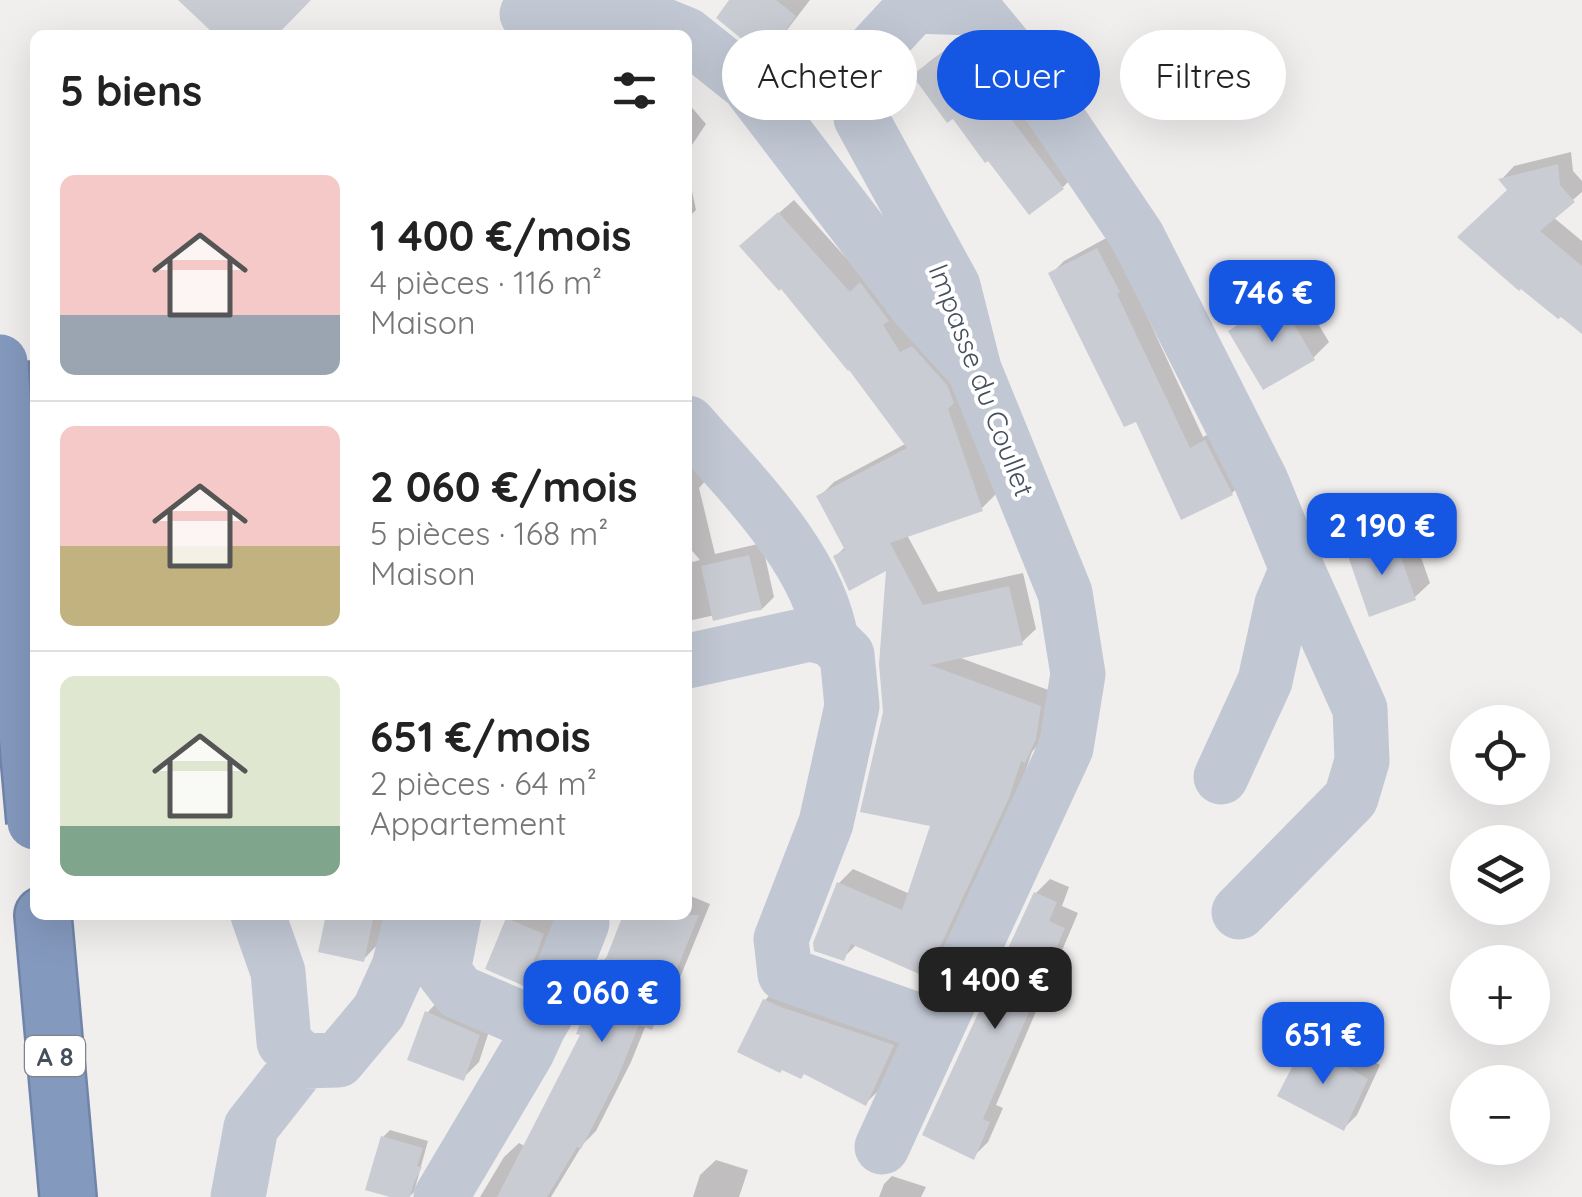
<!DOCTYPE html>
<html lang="fr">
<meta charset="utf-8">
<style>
:root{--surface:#fff;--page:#f2f2f2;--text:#222;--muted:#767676;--line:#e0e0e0;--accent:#1556e3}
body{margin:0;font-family:Quicksand,sans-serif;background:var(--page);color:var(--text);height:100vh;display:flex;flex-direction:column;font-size:38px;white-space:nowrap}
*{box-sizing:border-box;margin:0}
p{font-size:32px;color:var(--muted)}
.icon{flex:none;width:55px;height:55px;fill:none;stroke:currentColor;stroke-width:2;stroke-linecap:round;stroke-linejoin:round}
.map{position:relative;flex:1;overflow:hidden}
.sheet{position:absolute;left:30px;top:30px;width:662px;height:890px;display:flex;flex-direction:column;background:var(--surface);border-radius:15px;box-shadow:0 10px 40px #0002}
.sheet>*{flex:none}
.top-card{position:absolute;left:722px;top:30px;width:708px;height:90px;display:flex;gap:20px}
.tools{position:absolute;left:1450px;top:705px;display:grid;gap:20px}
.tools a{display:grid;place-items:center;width:100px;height:100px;border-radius:50%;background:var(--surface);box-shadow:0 10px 40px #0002;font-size:50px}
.price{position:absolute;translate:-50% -85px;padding:0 22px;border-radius:20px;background:var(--accent);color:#fff;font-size:32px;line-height:65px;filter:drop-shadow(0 2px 5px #0008)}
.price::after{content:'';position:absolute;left:50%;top:60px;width:30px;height:22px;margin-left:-15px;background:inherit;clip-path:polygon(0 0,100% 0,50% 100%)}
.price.current{background:#222;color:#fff}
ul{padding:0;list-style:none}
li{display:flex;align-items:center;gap:30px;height:250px;padding:0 30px}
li+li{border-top:2px solid var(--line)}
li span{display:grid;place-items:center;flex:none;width:280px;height:200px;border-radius:15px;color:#555}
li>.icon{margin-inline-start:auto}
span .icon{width:120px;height:120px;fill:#fffc;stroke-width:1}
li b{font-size:42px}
h2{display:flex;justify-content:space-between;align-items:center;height:120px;padding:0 30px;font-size:42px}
.pill{padding:0 35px;border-radius:45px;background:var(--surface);box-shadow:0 10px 40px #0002;font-size:35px;line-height:90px}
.pill.current{background:var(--accent);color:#fff}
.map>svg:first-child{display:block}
.shadow{fill:#0003}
.building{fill:#caccd4}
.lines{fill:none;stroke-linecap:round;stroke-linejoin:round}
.highway-casing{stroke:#7084aa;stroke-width:60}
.minor{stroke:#c1c8d4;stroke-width:55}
.highway{stroke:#8499be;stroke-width:55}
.highway-bridge-casing{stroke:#7084aa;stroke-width:60;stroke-linecap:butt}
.highway-bridge{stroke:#8499be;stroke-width:55}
.labels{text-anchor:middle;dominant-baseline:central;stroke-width:8;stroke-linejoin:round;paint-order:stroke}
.shield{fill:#fff;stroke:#7e848d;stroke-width:2.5}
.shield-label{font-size:25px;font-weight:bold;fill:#464f5c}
.street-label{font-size:28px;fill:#464f5c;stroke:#fff}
</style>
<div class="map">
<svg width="1582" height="1197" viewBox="0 0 1582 1197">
<rect width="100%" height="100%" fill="#f1eeee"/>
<path class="shadow" d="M732,0H810L780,39L765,54Z
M961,38L1012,107L1020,100L1076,174L1063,187L953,116L915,75L929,62Z
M688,103L706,124L688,151Z
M1571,152L1573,171L1582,181V192L1553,217L1582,241V313L1510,190L1501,180L1514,166Z
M688,172L696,210L688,218Z
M794,200L866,280L960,370L996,494L981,509L907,535L938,592L1023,573L1036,629L1021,643L958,657L1054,692L1038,745L1032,752L1022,781L939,960L925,974L857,944L843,958L839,883L853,869L910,894L933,824L889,567L836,556L846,546L820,496L834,482L907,443L757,232Z
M1110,236L1203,437L1219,429L1245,480L1232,493L1137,418L1051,274L1064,261Z
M1296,287L1329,342L1313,358L1231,331L1247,316Z
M688,458L707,479L699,488L715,554L762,543L774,597L761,610L715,615L688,621V563L700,560L688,546Z
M1410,526L1430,583L1414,598L1351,557L1366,542Z
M1050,879L1069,887L1062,906L1078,913L996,1105L1003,1108L988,1142L973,1157L1036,893Z
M688,895L710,904L666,1012L651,1027L646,1025L631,1062L596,1131L583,1144L551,1197H480L504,1157L519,1143L526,1147L583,1034L603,961L611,953L626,915H688Z
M328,915H385L379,943L364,959Z
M510,915H553V917L557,919L538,968L523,983L488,968Z
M780,985L908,1030L881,1088L866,1103L805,1072L765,1000Z
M442,997L493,1019L479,1062L463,1078L427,1013Z
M1320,1030L1380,1065L1357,1115L1344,1128L1307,1044Z
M390,1130L428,1141L414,1192L409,1197H399L383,1137Z
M716,1160L748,1170L739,1197H693L700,1175Z
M892,1176L926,1187L921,1197H879L884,1184Z"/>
<path class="building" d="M178,0H311L277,35H215Z
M729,0H776L796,16L765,58L716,18Z
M947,49L997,118L1006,112L1064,189L1029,215L988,161L985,163L953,119L947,123L912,75Z
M1558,164L1560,185L1575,202L1540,231L1582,266V334L1561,317L1558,319L1521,289L1519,291L1457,237L1507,190L1498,179Z
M778,212L850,292L860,282L889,321L883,325L900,352L912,346L947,385L954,403L948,409L983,511L890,543L923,605L1009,586L1023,645L930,665L1041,706L1036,739L1025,763L1021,761L1009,798L926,977L851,944L844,961L814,951L813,943L837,882L902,910L930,826L860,812L883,712L879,664L886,571L849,591L833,556L845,550L816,496L907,448L849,370L848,371L781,289L779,291L739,246Z
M1097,248L1120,292L1117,294L1190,448L1205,440L1233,495L1181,520L1136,422L1124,427L1048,273Z
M1280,300L1315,360L1263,390L1228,331Z
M1395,540L1416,600L1369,617L1348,556Z
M749,555L762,609L713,621L701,566Z
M1034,892L1057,902L1049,921L1065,928L983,1119L990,1122L974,1160L922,1135Z
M326,915H374L364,962L318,952Z
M623,915H699L652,1030L639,1025L617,1079L581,1149L577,1147L547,1197H497L580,1035L576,1034L583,1016L580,1014L601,959L605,961Z
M506,918L544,934L524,986L485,969Z
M763,999L781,1007L894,1045L866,1106L804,1074L801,1079L782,1070L780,1073L737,1052Z
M425,1011L480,1035L464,1081L407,1060Z
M1305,1042L1368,1079L1344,1131L1277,1096Z
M381,1136L423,1148L417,1166L422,1167L414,1182L410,1197H390L365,1190Z"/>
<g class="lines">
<g class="highway-casing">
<path id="highway" d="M43,915L68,1197"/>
</g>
<path class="minor" d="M527,14L633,13L687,35
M688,36L748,84L918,307L969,363
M688,423C741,484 817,557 831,639
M688,661L810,634L831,639L847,655L852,706L826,823L781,939L785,974L937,1027L1066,748L1078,674L1065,593L974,369L953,286L861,118L864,60L914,6L973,8L1032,80L1137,236L1261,481L1297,569L1360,709L1362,761L1351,798L1239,912
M1221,777L1265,681L1282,604L1297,569
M258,915L278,972L284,1042L303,1061L338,1060L379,1011L399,967L412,915
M539,1026L547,1012L582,923
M882,1147L937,1027
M238,1197L251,1127L303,1061
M441,1197L527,1052L539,1026L459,992L443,971L454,915"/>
<use href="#highway" class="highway"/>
<g class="highway-bridge-casing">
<path id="highway-bridge" d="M0,362L14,587L35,822"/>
</g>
<use href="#highway-bridge" class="highway-bridge"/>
</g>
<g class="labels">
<rect class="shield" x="25" y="1036" width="60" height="40" rx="8"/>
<g class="shield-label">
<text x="55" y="1056">A 8</text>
</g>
<g class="street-label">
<text transform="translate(982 380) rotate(69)">Impasse du Coullet</text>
</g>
</g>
</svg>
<div class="tools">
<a><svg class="icon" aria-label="locate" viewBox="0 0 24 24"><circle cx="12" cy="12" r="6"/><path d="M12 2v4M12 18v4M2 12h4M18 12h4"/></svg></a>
<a><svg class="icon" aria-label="layers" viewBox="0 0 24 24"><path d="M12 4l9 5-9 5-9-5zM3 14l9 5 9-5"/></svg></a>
<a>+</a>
<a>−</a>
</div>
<b class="price" style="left:1272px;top:345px">746 €</b>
<b class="price" style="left:1382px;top:578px">2 190 €</b>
<b class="price current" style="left:995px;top:1032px">1 400 €</b>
<b class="price" style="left:602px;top:1045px">2 060 €</b>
<b class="price" style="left:1323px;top:1087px">651 €</b>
<div class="top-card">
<a class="pill">Acheter</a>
<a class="pill current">Louer</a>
<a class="pill">Filtres</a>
</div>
<section class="sheet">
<h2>5 biens<svg class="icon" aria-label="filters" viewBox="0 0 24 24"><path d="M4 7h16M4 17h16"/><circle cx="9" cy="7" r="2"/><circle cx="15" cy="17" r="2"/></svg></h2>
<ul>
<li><span style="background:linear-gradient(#f6c9c9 70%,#9aa5b1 0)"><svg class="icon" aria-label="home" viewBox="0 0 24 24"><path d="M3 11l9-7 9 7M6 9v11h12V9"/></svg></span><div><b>1 400 €/mois</b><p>4 pièces · 116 m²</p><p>Maison</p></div></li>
<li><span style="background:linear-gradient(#f6c9c9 60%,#c2b280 0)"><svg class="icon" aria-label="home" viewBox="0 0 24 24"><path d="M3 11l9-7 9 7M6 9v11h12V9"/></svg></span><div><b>2 060 €/mois</b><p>5 pièces · 168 m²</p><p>Maison</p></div></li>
<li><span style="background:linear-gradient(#dfe7d0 75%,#7fa58c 0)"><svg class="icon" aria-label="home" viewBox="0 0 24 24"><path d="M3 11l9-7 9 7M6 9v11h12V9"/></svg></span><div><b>651 €/mois</b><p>2 pièces · 64 m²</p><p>Appartement</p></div></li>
</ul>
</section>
</div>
